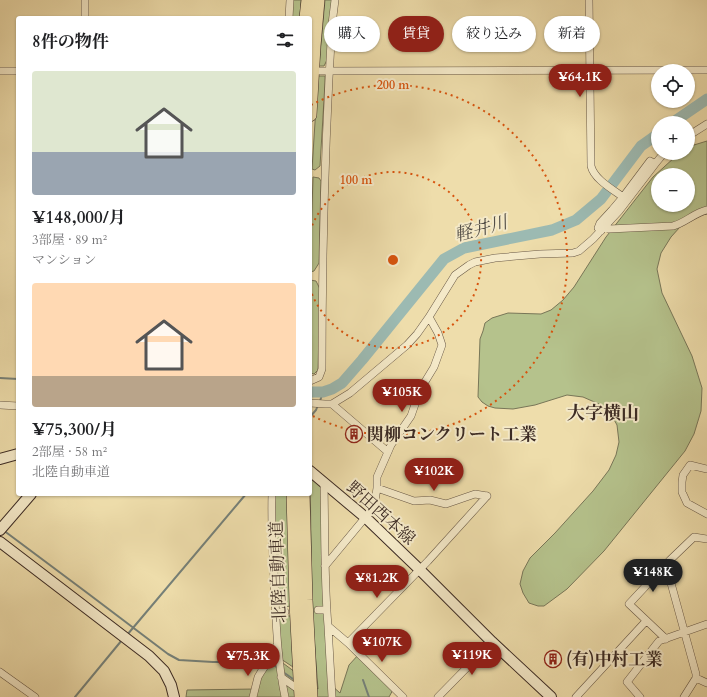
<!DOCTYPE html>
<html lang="ja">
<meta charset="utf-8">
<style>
:root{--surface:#fff;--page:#f6f6f6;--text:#202124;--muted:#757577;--accent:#8f2418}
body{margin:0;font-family:Cardo,"Noto Serif JP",serif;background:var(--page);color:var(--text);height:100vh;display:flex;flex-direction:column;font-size:15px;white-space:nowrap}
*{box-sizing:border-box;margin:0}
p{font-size:13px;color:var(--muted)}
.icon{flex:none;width:22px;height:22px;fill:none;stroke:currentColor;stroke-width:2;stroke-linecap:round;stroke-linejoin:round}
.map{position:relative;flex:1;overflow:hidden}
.panel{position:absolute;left:16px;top:16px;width:296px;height:480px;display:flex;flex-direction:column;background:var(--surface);border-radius:4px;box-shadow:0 1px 3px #0004}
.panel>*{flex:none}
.guide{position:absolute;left:324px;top:16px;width:323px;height:36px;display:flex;gap:8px}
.buttons{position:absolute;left:651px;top:64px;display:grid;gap:8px}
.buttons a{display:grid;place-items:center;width:44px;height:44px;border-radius:50%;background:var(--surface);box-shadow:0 1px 3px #0004;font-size:20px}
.price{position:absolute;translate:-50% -34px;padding:0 9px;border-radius:14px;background:var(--accent);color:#fff;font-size:13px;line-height:26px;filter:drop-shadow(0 1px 2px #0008)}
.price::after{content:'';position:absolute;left:50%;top:24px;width:12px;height:9px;margin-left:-6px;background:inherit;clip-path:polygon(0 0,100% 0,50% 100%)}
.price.selected{background:#222;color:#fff}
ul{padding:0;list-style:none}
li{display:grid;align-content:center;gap:8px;height:212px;padding:0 16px}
li span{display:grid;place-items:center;height:124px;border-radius:4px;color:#555}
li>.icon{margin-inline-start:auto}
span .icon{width:72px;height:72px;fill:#fffc;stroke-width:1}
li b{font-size:17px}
h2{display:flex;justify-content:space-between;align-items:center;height:48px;padding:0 16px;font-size:17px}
.pill{padding:0 14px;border-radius:18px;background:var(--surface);box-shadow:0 1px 3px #0004;font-size:14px;line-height:36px}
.pill.selected{background:var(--accent);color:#fff}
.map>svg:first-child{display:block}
.green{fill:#b5c28c;stroke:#787658;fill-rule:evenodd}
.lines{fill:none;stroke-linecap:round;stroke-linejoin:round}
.stream{stroke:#768179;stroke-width:2}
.river{stroke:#9cbab2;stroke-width:11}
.street-casing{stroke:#685846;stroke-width:8}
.secondary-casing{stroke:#3c2b24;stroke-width:12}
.highway-casing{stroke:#3c2b24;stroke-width:14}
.street{stroke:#f4e9c8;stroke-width:7}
.secondary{stroke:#f4e9c8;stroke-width:10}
.highway{stroke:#eeddab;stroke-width:13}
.ring{fill:none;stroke:#d7540e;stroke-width:2;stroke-dasharray:2 4}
.labels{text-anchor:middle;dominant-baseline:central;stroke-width:4;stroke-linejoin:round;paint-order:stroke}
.poi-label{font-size:17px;font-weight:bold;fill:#3c2b24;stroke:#f4e9c8;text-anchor:start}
.street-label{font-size:17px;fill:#3c2b24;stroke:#f4e9c8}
.water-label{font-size:18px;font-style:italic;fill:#544f48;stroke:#f4e9c8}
.neighbourhood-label{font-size:18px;font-weight:bold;fill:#3c2b24;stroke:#f4e9c8}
.centre{fill:#d7540e;stroke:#f4e9c8;stroke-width:2}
.ring-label{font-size:12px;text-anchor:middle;font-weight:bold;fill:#d7540e;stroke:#f4e9c8;stroke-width:4;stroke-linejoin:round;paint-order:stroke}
</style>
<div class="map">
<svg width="707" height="697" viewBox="0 0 707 697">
<rect width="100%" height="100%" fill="#eeddab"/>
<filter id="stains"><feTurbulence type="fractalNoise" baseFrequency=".005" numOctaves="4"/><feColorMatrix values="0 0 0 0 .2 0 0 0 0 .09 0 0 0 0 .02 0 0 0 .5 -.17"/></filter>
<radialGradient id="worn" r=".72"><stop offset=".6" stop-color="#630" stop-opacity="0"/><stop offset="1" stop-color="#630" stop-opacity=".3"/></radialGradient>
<path class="green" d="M291,0H301L300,18H290Z
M325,0H332L327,60L324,66H319Z
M318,76H325V83L320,166L315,170L312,169Z
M707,141V214L702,215L680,227L671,237L661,253L657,269L662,293L692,356L702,388L701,411L694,434L685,451L604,551L567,589L544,606H538L529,603L523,593L520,584L523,571L530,558L555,533L593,491L609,470L616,455L619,442L617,425L612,416L599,404L583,397L567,395L535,405L513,409L495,408L488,406L482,402L478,397L480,339L483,331L485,323L492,318L508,313L541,314L551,310L563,300L574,287L606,237L653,177L675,157L681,153H688V149L694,145ZM658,175H688V205H658Z
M313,177L319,178L321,181L319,263L314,271L310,272Z
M310,280L316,281L320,289L318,370L314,374L310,373Z
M310,471L324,483L331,685L340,693L349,665L359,654L394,688L389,697H186L187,690L255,689L272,655L318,689L312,611Z
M275,494H289L291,606L284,607H279L275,511Z
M278,616H291L293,667L281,659Z"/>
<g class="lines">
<path class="stream" d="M0,378L18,379
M320,401L323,392
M310,417L316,410L318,405
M3,530L86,592L168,654L179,660L213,662H235L258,664L260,663H265
M127,635L246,494
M270,664H272L278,668
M283,672L296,681
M363,680L369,697
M75,697L122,640"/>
<path class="river" d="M672,123L707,99
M310,392H323L332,389L342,383L362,360L444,259L464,248L552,230L576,220L601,199L641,146L658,134"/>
<g class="street-casing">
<path id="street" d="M85,0V18
M589,0L591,166C594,179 612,189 623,197L612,210L600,223L598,228L601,231
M289,18L290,0
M0,71H18
M320,71L707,70
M688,136L707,124
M623,197L650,161L655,164
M605,227L609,229L673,226C685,223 694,213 707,210
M310,381L319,377L322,369C322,254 325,139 332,24L335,0
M310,403L325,404H332L350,393L407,345L417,334L429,317L455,275L469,265L475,262L495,258L540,254L573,253L579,251L593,239L619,211L655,164L664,153
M332,404L388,452
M0,405L18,406
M707,469L690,465L683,475L682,482V492L687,503L707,514
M324,483C325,531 324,578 328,626L348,643L403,697
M377,488L414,501L430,500L446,504L475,494L487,496
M272,494C271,523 273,552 274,580C276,619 277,659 285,697
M666,565L696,674V678L684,697
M325,566L374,507L377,488V477L391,445L411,416L420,390L434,367L442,345L438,333L429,317
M318,610H327
M275,612H285
M328,626L332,697
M666,639L629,604L670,560L694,537L707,539
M348,643L428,561L487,496
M0,672L35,697
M281,677L295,687
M696,678L707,683
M253,697L258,677L261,672L272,655L277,645
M438,697L492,642
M576,697L646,621
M640,697L627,682L659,641L707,624"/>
</g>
<g class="secondary-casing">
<path id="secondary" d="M0,459L18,454
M310,471L366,518L419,569L492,642L551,697
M0,530L31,494
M0,542L149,656L164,671L171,685L174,697"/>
</g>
<g class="highway-casing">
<path id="highway" d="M306,18L308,0
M310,115L314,46L318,0
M293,494L296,603L301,697
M303,494L306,600L311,697"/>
</g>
<use href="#street" class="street"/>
<use href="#secondary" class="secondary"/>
<use href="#highway" class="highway"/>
</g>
<g class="ring">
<path d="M310 231A88 88 0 1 1 310 289"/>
<path d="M311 105A175 175 0 1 1 311 415"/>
</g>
<defs>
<g id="building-ring" transform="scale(0.9)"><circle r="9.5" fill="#f4e9c8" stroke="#8f2418" stroke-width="1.5"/><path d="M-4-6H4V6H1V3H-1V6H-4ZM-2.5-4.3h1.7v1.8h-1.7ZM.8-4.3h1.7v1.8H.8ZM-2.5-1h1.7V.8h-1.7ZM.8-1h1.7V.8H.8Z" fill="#8f2418"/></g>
</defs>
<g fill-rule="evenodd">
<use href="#building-ring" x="354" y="434"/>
<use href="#building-ring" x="553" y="659"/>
</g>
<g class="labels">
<g class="poi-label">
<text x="367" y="434">関柳コンクリート工業</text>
<text x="566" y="659">(有)中村工業</text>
</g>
<g class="street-label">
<text transform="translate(381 513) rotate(42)">野田西本線</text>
<text transform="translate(278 572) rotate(-92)">北陸自動車道</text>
</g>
<g class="water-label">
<text transform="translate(481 229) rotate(-15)">軽井川</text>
</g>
<g class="neighbourhood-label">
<text x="603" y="413">大字横山</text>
</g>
</g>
<circle cx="393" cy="260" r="6" class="centre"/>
<g class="ring-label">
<text x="393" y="89">200 m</text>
<text x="356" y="184">100 m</text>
</g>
<rect width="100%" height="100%" filter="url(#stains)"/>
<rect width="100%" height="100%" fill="url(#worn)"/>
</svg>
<div class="buttons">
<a><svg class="icon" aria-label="locate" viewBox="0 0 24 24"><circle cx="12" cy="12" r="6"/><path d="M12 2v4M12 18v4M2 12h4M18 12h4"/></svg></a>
<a>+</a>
<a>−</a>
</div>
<b class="price" style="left:580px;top:98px">¥64.1K</b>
<b class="price" style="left:402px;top:413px">¥105K</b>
<b class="price" style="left:434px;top:492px">¥102K</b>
<b class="price selected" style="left:653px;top:593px">¥148K</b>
<b class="price" style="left:377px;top:599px">¥81.2K</b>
<b class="price" style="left:382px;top:663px">¥107K</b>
<b class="price" style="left:472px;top:676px">¥119K</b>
<b class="price" style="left:248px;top:677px">¥75.3K</b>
<div class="guide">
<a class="pill">購入</a>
<a class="pill selected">賃貸</a>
<a class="pill">絞り込み</a>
<a class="pill">新着</a>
</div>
<section class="panel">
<h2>8件の物件<svg class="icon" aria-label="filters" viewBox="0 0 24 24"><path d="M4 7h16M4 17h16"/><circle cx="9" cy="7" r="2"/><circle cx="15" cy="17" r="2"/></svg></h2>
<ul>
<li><span style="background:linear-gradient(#dfe7d0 65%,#9aa5b1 0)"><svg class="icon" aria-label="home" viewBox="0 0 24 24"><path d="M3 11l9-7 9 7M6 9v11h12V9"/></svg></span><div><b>¥148,000/月</b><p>3部屋 · 89 m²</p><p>マンション</p></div></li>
<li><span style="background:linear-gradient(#ffd9b3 75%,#b9a48a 0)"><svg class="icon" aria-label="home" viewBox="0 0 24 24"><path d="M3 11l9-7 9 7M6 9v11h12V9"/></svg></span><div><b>¥75,300/月</b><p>2部屋 · 58 m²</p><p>北陸自動車道</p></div></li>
</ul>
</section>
</div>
